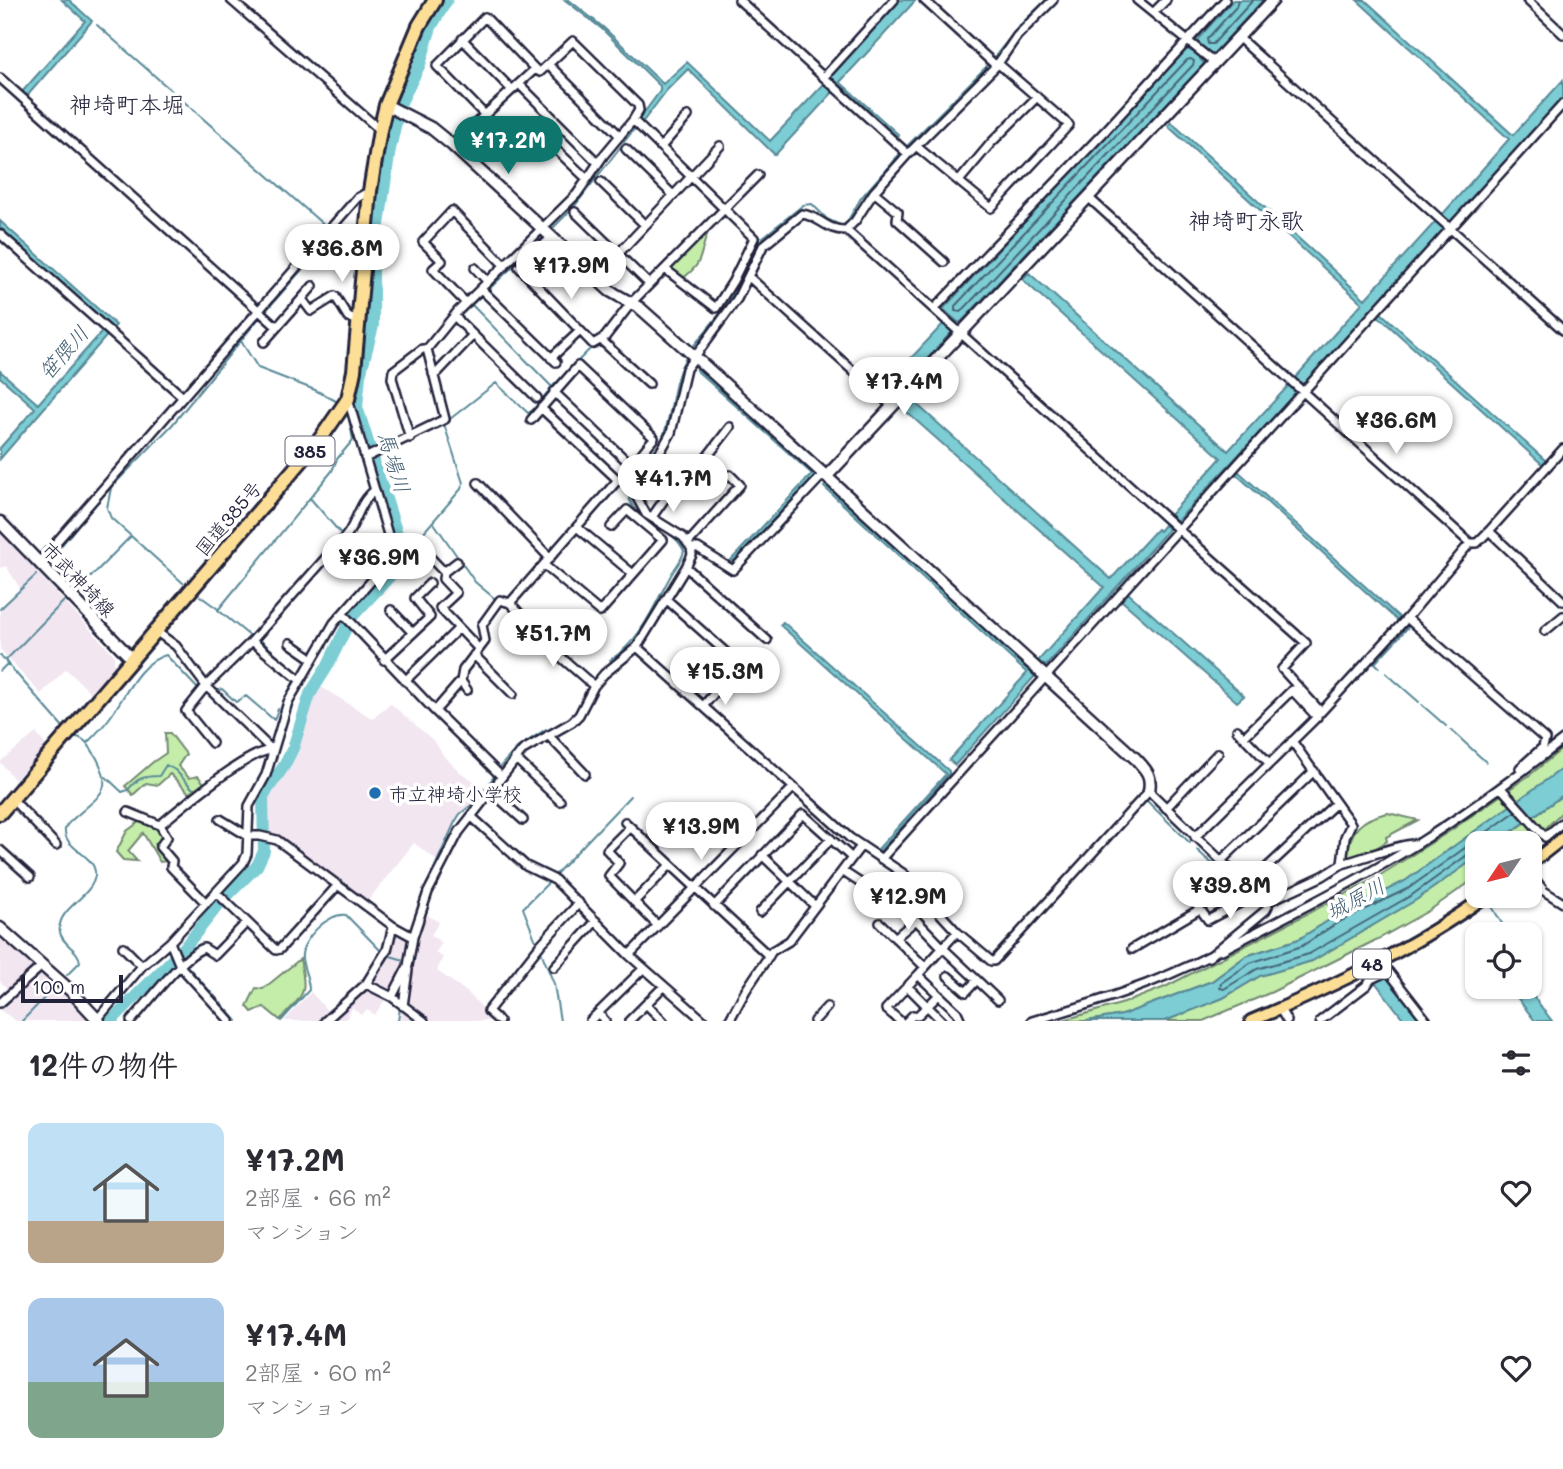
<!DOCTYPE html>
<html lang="ja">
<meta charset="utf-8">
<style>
:root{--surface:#fff;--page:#f2f2f3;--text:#2b2b33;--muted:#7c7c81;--accent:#0f766e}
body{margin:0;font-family:Mali,"Klee One",sans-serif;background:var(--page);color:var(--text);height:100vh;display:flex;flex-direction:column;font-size:26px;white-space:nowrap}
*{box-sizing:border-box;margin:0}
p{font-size:23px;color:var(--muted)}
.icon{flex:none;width:38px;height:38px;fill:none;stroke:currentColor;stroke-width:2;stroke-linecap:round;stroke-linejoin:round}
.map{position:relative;height:1021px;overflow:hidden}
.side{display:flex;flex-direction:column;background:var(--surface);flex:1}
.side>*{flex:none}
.needle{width:46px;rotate:235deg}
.tools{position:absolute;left:1465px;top:831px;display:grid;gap:14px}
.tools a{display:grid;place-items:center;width:77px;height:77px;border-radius:14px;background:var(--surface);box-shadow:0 2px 5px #0004;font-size:35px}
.scale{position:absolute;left:21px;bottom:18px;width:102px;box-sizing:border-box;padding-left:7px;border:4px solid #22223b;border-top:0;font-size:19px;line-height:24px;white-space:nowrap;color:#22223b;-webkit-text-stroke:5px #fff;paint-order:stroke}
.price{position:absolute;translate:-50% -60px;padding:0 16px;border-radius:24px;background:#fff;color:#222;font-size:23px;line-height:46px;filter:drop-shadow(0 2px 4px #0008)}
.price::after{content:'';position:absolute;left:50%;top:42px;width:21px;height:16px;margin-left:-10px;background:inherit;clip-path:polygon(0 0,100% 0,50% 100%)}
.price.selected{background:var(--accent);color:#fff}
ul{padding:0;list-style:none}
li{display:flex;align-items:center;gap:21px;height:175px;padding:0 28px}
li span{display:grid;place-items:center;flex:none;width:196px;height:140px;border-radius:14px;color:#555}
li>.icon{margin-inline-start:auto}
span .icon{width:84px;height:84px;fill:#fffc;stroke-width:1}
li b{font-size:30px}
h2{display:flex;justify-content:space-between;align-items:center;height:84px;padding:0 28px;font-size:30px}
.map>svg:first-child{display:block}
.built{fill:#f2e6f1}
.green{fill:#c3eda9;stroke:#728872;stroke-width:2}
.water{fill:#7ccdd4;stroke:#588997;stroke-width:2}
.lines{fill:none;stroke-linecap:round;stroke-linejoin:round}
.shore{stroke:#466678;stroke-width:2}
.stream{stroke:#588997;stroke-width:2}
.river{stroke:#7ccdd4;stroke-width:12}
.street-casing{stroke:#22223b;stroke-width:12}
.secondary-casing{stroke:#22223b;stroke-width:15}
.primary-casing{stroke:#22223b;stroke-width:16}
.highway-casing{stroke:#22223b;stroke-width:18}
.street{stroke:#fff;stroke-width:7}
.secondary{stroke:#fff;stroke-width:10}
.primary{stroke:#fcde96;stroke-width:10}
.highway{stroke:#fcde96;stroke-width:12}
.poi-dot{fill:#1f6fb2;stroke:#fff;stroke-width:2.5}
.labels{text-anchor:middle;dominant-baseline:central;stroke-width:7;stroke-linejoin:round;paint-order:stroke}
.shield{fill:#fff;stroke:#646476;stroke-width:2}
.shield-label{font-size:18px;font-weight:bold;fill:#22223b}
.street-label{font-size:19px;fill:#22223b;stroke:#fff}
.poi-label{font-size:19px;fill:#22223b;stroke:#fff;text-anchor:start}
.water-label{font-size:21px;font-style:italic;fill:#425e71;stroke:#fff}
.quarter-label{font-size:23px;fill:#22223b;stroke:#fff}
</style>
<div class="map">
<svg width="1563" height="1021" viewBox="0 0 1563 1021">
<rect width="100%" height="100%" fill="#fff"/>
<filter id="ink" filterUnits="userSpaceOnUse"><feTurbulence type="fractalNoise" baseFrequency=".0143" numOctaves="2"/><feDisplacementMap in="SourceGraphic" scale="14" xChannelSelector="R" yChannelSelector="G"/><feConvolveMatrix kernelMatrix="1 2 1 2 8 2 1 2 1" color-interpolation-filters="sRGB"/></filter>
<g filter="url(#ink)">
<path class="built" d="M0,532L114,655V667L91,693L66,669L41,694L0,649V607L20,588L6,566L0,568Z
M318,685L373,719L390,703L435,742L443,755L460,772L485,788L477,801L459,814L439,862L414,843L366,903L277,837L265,833V799L290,762L312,695Z
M36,733L46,746L15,780L0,762Z
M425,914L439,922L431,935L442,943L435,953L443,957L437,971L467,992L495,1021H400L402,1010L385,999L375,1015L367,1010L361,1015L352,1008L345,1021H329L366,987L395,930L416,940Z
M0,935L56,985L90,1021H16L0,1010V999L9,991L0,981Z
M311,992L329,1013L320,1021H284Z"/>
<path class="green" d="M706,230L708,232C698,257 705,262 682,279L668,269Z
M165,733H170L186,754L178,766L189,778L198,776L205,784L191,795L170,774L158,785L146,783L133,795L125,786L153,762L166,753Z
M1563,748V768L1554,775L1405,881L1334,917L1299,939L1246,956L1212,981L1122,1015L1087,1021H1060L1124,1003L1165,987L1371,881L1453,829L1531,774Z
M1563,795V811L1544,830L1525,843L1496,844Z
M1388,813L1418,820L1386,837L1387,841L1370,852L1348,858C1348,830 1362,818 1388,813Z
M139,822L159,829L161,837L156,846L167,861L160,862L143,833L128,851L137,861L123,860L116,852L127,831Z
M1477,857V877L1430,910L1378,939L1272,992L1203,1021H1165L1223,998L1260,976L1312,961L1416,900Z
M300,959C308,996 304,993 280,1020L264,1007L252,1012L247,1006L256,988L263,989Z"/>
<path class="water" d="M62,0H69L92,21L27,96L22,92L85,21Z
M565,0H569L604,28L663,84L687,62L770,141L824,84L833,92L775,155L688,69L667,90L641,124L638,121L660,91V86L602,29Z
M900,0H916L840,82L899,135L897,137L830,77Z
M1233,0H1263L1213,54L1207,51L1200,59L1204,64L961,322H958L943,309L1187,49L1193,52L1200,45L1197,40Z
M1357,0H1365L1513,135L1563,80V98L1451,223L1442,215L1509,139Z
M1171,122L1365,299L1436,221L1445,229L1304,384L1301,383L1295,378L1362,303L1168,126Z
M0,221L116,325L0,459V448L35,408L0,377V371L38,404L108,325L0,229Z
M1029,273L1228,451L1289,385L1296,393L1177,521L1170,515L1221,458L1022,279Z
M1380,312L1546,461L1543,465L1377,315Z
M944,323L951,330V333L896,393L889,395L883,388Z
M698,367L816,475L733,562L731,560L812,474L696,370Z
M911,399L1111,579L1157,529L1159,531L1164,525L1169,529L1046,666L1038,661L1104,587L902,408Z
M1238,471L1401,619L1399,622L1236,474Z
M826,484L1035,676L955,765L949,760L1027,673L824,487Z
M1128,593L1244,696L1237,702L1121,600Z
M783,622L949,771V774L880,851L878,849L946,774L780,625Z
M1563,768V795L1496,843L1477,844V857L1416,900L1312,961L1260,976L1223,998L1165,1021H1087L1122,1015L1212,981L1246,956L1299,939L1334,917L1405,881Z
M1386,977L1421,1021H1405L1375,982Z
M1509,987H1526L1552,1021H1535Z"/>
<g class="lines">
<path class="shore" d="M1238,0L1236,7L1207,39L1208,44H1213L1253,0
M1191,59L1194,61L1193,65L961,312L955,311V306L1187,60Z
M1477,852L1470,853L1412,895L1309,954L1257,969L1224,989L1220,988L1221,983L1250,963L1302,946L1337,923L1409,888L1515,812"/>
<path class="stream" d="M97,25L326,227
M992,60L1019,26L1046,0
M906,147L989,64
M550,231L574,207L635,128
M486,292L546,235
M472,305L552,387L590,349L600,345
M264,313L333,234
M458,318L482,295
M608,340L617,328
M241,341L258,368L315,390L336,401
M692,348L722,311L736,289L754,248L762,238L803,205L812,204L827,219L842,226L847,222L861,198L902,151
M425,357L430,374
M450,419L496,383L528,413L533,410L552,387
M384,455L405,443
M630,477C638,462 655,455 662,439C674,411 671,381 687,356
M111,488L107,508L111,518L183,583
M310,498L342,535L338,540
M434,523L475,582L494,598
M583,527L619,486
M567,545L577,534
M409,553L419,544L423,533L461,489L463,483L444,424L419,436
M50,559L99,500L172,425L260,317
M550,564L564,548
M533,582L544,570
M80,588L130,537
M200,596L218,609
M0,609L36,575
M257,630L251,637L218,610L332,471L337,459L353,440L349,418
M259,639L299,674
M0,655L63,727
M6,660L64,601
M610,660C642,640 653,607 671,575C675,567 682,561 684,551C672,522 623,524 628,482
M1379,667L1375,663L1410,625
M0,671L7,664
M1386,673L1419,702
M216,691L222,689L236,702L246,696L274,720L278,709
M287,694L294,681
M1422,705L1446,726
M1451,730L1486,762
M88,742C96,734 104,726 111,716C126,695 139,662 166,655L198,689
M499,768L517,748L546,729
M106,777L122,792L128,790C137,778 144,776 159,776L166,765L175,770L193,789
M1146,800L1190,843
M1197,850L1210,862L1223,869
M555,875L630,796
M701,887L720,868
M1490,903L1508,934
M413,925L423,893L455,822L460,814L479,799L496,773
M537,944L523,908L549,882
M540,949L554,984L560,1021
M387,955L404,960
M186,965L237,1021
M67,975L80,962C79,949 62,945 60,932C55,909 93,897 95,875C97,856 66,850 65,832C64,826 69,823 73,819C99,795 116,791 95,755C90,747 86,739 77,737
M22,1021L56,986
M281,1021L309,990C309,978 303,969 302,958C300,940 329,912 346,915L382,952
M398,1021L400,1008"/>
<path class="river" d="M111,1021L184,948L220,903L257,866L264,851L263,796L284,766L293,748L310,694L327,667L351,618L391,575L398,556V537L357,407L360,375L373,326V266L390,149L400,104L420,64L431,27L447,0"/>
<g class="street-casing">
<path id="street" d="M231,0L380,130
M739,0L908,154
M1137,0L1215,63
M1527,0L1563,34
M1154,12L1166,0
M1239,38L1563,330
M462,39L512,90
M549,65L620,136
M824,77L894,0
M0,78L277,327
M519,84L598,163
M485,115L437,66L485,17L535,69
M633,120L754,238L733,281L716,308L665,269
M561,126L546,140L587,179
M916,146L991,208L1069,125L1001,66L993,63L924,0
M661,147L688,116
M626,149L673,195
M959,181L991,143L1037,97
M601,182L645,225
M874,192L898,212L897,220L944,262
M1089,198L1470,543
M575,212L649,284
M846,230L855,221L874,192L908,154L997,65L1017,36L1053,0
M0,234L183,397
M552,237L519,267L593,344L605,337L632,302L758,175
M618,254L720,146
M475,268L488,282
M749,277L893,407
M481,289L556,362
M302,299L311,311L335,296L348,317L358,321
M466,303L433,269L442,261L423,242L452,211L505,266
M934,309L1106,130L1225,0
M454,316L537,398
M601,340L649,384
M264,342L313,286
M551,358L580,331
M433,374L437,373L473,335
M554,392L631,465
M541,408L618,480
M531,420L578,366L654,438L623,477
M410,438L392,378L393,371L422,349H427L458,311L577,194L603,156L633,120L639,110L638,105L573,41L540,72L535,69L452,145
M365,458L445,419L427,349
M826,477L820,478L733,570L698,548H691L683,537L646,514L635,494L636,481L659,454L671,433L686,369L737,299L763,246L802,214C820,216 826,231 846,230L1179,530L1306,643L1282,669L1321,712L1407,618L1470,543H1477L1489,531L1563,449
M478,483L550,558
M652,517L689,464L697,470L730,427
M578,528L633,574
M1489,531L1563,601
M689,542L740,485L730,475
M422,549L444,572L443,579L456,593L440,608L479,649
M39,562L357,198L370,191
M544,565L600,612L663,540L627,510L611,527
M686,567L767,640
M444,572L457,562
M666,599L739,664L705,704
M510,603L616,482L623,477L636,481
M391,610L413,633
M343,614L435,711
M1407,618L1545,739L1543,747L1520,768
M1545,631L1563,616
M157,632L176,646L206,686L272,750
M252,641L300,680
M290,643L313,659
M637,647L850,838L904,874L957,932L991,961H994L1149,791L1268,906L1266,910L1209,957
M474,655L513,694
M384,660L430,617L415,598L430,583
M405,681L459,628
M461,681L467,690
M1237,730L1269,763
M548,735L585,774
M212,743L186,711L206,686L252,641L338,544C357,530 356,504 375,490
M515,758L560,801
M501,776L435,711L461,681L463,670L485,641L482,625L500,600L510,603L563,659L594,686
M1501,788L1545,837L1563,822
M491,791L523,820
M12,799L56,845
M1166,808L1218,753
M128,812L160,825C180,808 249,750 272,750
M472,817L526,866L555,880L629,955L704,1021
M220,819L248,836H260L277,840L393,926L413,937
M625,822L769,956
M160,825L167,837L160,847L172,861L171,867L206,903
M630,827L607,850L619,863L609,876L658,926
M1195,837L1317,717L1292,690L1244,737
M0,850L30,877
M762,855L815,906
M881,859L1563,104
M1222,860L1314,771
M1342,864C1357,860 1409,841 1418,844
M842,871L882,897
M1530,873L1544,891L1563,903
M1248,885L1336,803L1292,741
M894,897L943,948L998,1000
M634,902L670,865
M1265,903L1323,876L1342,864L1345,837L1351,824L1336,803
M714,906L803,814L852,858
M760,912L831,839
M247,922L276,950L280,949L338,885
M880,923L925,967
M957,932L918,975L957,1012L961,1021
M895,938L916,920
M170,942L180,966L230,1021
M123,947L142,966
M1132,949L1200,909L1208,920L1257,894
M1222,950C1288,915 1356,882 1419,843C1470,811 1517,776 1563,740
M629,955L793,788
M554,967L596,921
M948,976L966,992L977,980
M366,984L387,950L393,926
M907,986L942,1021
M392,997L408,966L413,937L428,892L459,832L523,750L572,722L579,715L594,686L604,674L637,647L686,567L692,555L691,548
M0,1003L43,965
M646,1004L663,1021
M403,1006L408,970
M1280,1009L1287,1021
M96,1021L142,966L170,942L243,863L247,854L249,806L266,775L288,702L334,623L381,570L387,559L389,538L348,399
M131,1021C147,1004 184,954 204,948L215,955L247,922L216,892
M325,1021L366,984L392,997L424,1021
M499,1021L488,1011L541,944L579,903
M590,1021L598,1013
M605,1021L598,1013L644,968
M629,1021L664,986
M729,1021L746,990L772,951L789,941L861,846
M814,1021L827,1007
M900,1021L886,1009L918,975
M907,1021L913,1015L917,1016L939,995
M1032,1021C1094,1003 1153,985 1211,955
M1320,1021L1367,985L1371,979L1388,971L1427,1021"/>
</g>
<g class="secondary-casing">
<path id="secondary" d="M386,105L431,128L452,145L610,291L640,308L694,356L1136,759C1146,770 1152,775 1149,791
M826,477L1273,0
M0,522L132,659
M0,928L71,991L99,1021"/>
</g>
<g class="primary-casing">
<path id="primary" d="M1530,864L1563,838
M1251,1021C1332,987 1414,948 1486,896"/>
</g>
<g class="highway-casing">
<path id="highway" d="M0,813L321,438L348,399L354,371L370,191L380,130L386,105L419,26L435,0"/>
</g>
<use href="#street" class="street"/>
<use href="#secondary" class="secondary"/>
<use href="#primary" class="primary"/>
<use href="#highway" class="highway"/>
</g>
</g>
<circle class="poi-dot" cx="375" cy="793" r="7"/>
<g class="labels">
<g class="shield">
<rect x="285.5" y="436.5" width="49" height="29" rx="5"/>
<rect x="1353" y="949.5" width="38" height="29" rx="5"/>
</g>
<g class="shield-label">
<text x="310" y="451">385</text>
<text x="1372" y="964">48</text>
</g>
<g class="street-label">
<text transform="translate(228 518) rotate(-50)">国道385号</text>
<text transform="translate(79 579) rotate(46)">市武神埼線</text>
</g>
<g class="poi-label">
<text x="389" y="793">市立神埼小学校</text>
</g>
<g class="water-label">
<text transform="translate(63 352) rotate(-49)">笹隈川</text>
<text transform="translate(395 462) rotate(73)">馬場川</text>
<text transform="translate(1355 898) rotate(-28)">城原川</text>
</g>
<g class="quarter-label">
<text x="127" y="104">神埼町本堀</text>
<text x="1246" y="220">神埼町永歌</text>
</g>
</g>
</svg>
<div class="tools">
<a><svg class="needle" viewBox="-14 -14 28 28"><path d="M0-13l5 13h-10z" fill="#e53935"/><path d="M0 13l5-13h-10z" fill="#7c7c81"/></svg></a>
<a><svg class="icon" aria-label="locate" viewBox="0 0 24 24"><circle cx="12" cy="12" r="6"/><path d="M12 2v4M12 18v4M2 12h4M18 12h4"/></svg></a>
</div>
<div class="scale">100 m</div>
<b class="price selected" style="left:508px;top:176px">¥17.2M</b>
<b class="price" style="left:342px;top:284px">¥36.8M</b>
<b class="price" style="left:571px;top:301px">¥17.9M</b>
<b class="price" style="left:904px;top:417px">¥17.4M</b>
<b class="price" style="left:1396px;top:456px">¥36.6M</b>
<b class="price" style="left:673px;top:514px">¥41.7M</b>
<b class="price" style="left:379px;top:593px">¥36.9M</b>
<b class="price" style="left:553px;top:669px">¥51.7M</b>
<b class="price" style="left:725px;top:707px">¥15.3M</b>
<b class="price" style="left:701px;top:862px">¥13.9M</b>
<b class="price" style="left:1230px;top:921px">¥39.8M</b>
<b class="price" style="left:908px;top:932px">¥12.9M</b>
</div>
<section class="side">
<h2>12件の物件<svg class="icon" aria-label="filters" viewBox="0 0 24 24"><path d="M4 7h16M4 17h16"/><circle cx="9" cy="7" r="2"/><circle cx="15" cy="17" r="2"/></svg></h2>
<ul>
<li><span style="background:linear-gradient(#bfe0f5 70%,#b9a48a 0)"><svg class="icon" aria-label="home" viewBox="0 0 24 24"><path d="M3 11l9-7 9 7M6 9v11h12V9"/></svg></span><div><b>¥17.2M</b><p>2部屋 · 66 m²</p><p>マンション</p></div><svg class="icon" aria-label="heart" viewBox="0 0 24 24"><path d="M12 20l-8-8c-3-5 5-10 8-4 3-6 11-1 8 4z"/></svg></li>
<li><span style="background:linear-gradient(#a9c7e8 60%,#7fa58c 0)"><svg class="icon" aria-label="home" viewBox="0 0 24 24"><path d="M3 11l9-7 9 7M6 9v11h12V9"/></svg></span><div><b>¥17.4M</b><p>2部屋 · 60 m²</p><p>マンション</p></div><svg class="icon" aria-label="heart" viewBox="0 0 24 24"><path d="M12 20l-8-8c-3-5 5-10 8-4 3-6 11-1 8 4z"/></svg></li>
</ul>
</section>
